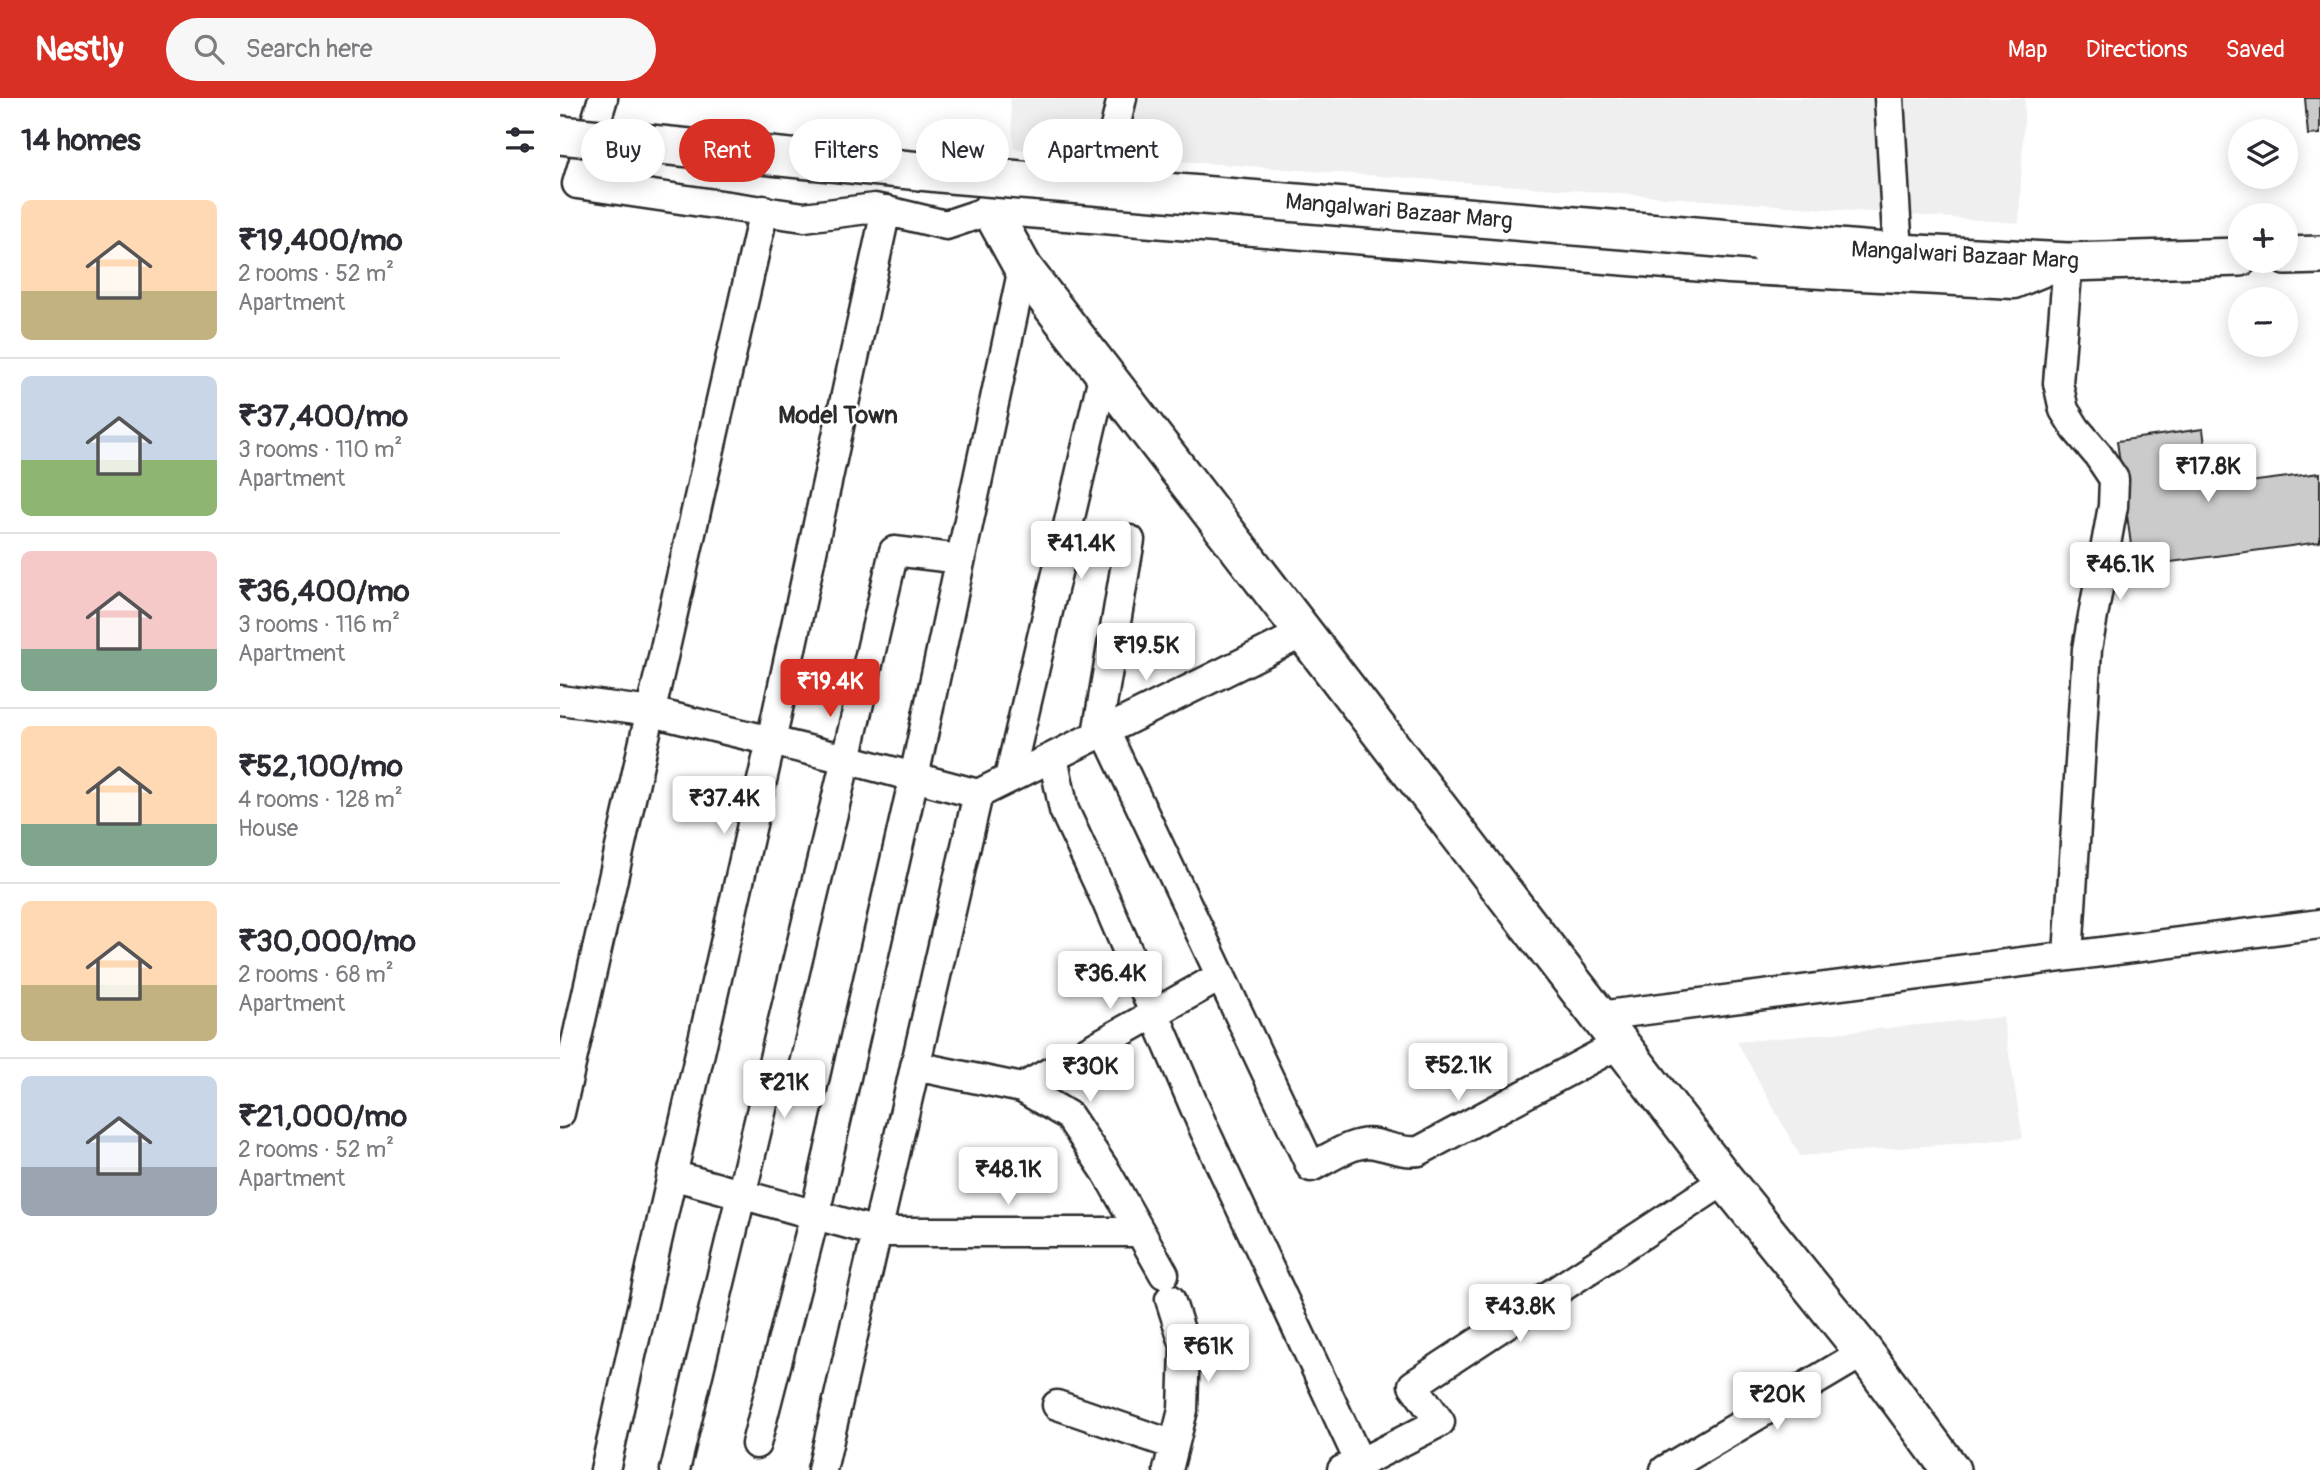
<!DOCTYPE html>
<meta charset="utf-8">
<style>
:root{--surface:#fff;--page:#f7f7f7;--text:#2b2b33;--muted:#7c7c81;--line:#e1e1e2;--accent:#d93025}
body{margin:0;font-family:Pangolin,sans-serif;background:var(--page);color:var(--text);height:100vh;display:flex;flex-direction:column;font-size:26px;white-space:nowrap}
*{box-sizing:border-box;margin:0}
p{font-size:23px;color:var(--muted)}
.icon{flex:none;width:38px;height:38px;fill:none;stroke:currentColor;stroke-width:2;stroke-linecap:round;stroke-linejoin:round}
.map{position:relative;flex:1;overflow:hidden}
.side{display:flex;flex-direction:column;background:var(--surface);width:560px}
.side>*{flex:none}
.banner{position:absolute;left:21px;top:21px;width:665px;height:63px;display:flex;gap:14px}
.controls{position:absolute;left:1668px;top:21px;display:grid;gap:14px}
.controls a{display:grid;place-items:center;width:70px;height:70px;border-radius:50%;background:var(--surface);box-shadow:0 4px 18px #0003;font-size:35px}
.price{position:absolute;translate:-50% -60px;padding:0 16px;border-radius:7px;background:#fff;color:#222;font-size:23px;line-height:46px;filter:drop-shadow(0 2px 4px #0008)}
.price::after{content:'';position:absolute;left:50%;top:42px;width:21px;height:16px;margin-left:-10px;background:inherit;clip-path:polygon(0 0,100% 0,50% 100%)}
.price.on{background:var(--accent);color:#fff}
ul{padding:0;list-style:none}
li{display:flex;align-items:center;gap:21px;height:175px;padding:0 21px}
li+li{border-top:2px solid var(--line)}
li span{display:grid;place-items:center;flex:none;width:196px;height:140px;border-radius:10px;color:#555}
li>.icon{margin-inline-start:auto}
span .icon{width:84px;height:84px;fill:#fffc;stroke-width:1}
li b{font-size:30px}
h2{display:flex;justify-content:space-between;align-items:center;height:84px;padding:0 21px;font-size:30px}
.pill{padding:0 24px;border-radius:32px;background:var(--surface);box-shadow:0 4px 18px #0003;font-size:24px;line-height:63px}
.pill.on{background:var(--accent);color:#fff}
header{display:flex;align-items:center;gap:42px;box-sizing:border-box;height:98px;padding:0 35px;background:var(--accent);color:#fff}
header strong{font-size:33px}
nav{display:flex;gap:38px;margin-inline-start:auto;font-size:24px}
.search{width:490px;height:63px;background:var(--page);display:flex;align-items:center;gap:18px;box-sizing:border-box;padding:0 24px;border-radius:38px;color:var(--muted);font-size:26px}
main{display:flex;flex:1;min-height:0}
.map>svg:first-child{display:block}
.built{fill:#efefef}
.building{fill:#cbcbcb;stroke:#2b2b2b;stroke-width:2}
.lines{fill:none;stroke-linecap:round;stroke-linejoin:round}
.minor-casing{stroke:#2b2b2b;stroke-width:33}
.tertiary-casing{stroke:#2b2b2b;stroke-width:42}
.minor{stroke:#fff;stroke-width:28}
.tertiary{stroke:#fff;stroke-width:37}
.tertiary-bridge-casing{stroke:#2b2b2b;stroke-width:42;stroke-linecap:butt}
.tertiary-bridge{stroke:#fff;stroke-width:37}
.labels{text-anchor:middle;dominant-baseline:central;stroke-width:5;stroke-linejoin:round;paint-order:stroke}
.street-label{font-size:23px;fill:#2b2b2b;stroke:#fff}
.neighbourhood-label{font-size:24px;font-weight:bold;fill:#2b2b2b;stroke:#fff}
</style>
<header>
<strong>Nestly</strong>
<div class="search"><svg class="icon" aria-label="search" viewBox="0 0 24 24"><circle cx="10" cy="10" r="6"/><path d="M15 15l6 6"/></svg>Search here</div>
<nav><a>Map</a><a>Directions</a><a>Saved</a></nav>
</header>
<main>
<section class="side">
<h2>14 homes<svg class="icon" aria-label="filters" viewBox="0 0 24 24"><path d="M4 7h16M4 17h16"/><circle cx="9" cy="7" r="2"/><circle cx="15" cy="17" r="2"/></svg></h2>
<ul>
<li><span style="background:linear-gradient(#ffd9b3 65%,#c2b280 0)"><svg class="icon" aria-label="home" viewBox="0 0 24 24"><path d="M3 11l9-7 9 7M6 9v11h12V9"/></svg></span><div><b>₹19,400/mo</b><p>2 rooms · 52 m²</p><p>Apartment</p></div></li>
<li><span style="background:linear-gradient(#c9d6e8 60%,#8fb573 0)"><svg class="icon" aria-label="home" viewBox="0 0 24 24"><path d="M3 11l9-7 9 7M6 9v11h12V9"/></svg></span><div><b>₹37,400/mo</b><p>3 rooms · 110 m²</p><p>Apartment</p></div></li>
<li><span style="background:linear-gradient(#f6c9c9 70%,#7fa58c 0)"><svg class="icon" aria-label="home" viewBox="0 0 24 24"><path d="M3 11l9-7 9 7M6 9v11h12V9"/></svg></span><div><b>₹36,400/mo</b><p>3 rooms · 116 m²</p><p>Apartment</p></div></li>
<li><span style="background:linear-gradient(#ffd9b3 70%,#7fa58c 0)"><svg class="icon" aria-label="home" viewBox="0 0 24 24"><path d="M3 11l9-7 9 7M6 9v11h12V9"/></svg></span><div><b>₹52,100/mo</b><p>4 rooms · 128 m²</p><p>House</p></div></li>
<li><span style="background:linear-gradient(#ffd9b3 60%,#c2b280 0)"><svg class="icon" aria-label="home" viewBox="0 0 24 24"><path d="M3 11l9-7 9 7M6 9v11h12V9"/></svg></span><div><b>₹30,000/mo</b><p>2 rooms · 68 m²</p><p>Apartment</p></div></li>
<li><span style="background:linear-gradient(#c9d6e8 65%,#9aa5b1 0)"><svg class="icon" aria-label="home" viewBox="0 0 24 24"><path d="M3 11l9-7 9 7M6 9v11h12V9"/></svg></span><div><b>₹21,000/mo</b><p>2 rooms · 52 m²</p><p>Apartment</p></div></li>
</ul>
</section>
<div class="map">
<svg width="1760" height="1372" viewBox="0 0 1760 1372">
<rect width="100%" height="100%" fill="#fff"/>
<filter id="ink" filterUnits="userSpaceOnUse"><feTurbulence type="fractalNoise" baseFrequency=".0143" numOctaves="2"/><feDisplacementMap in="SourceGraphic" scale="14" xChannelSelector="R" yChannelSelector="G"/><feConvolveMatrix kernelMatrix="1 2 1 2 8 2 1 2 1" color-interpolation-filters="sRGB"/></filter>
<g filter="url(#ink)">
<path class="built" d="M450,0H1465L1459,125L454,51Z
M1443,919L1463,1040L1240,1058L1177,944Z"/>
<path class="building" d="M1745,0H1760V36L1748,37Z
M1643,331L1650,389L1760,375V444L1574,469L1557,343Z"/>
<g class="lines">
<g class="minor-casing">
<path id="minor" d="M43,0L17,86L244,119L315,110L386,127L431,112L1169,171L1454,186L1508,164L1498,285L1504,312L1516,331L1538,357L1554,381L1553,408L1527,551L1508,858
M1329,0L1338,155
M541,88L562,0
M0,602L91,614L286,661L334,453L401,461
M545,633L751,1069C769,1061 795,1041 815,1046C831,1049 842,1055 859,1053L1061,945
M537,636L570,442
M493,659L504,712L545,800L644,1031L800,1365
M449,680L544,274
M1039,918L1760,826
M355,968L462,990L509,1018L547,1075L604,1176
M462,990L661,878
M0,1015L204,112
M112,1077L317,1134H580
M497,1307L614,1347
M196,1346L255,1116L354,679L463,170
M45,1372L211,643L326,112
M115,1372L286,661L418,696L745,534
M262,1372L418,696
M608,1372L623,1312L625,1248L610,1201
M782,1372L800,1365L880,1324L853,1287L1165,1082
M1105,1372L1304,1254"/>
</g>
<g class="tertiary-casing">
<path id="tertiary" d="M431,112L463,170L1165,1082L1304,1254L1391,1372
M1195,143L1338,155L1508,164L1680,159
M1726,158L1760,157"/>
</g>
<use href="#minor" class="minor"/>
<use href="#tertiary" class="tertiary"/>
<g class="tertiary-bridge-casing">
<path id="tertiary-bridge" d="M0,37L390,76L1195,143"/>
</g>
<use href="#tertiary-bridge" class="tertiary-bridge"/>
</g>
</g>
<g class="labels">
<g class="street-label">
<text transform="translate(839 113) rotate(5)">Mangalwari Bazaar Marg</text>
<text transform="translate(1405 157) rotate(3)">Mangalwari Bazaar Marg</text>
</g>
<g class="neighbourhood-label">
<text x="278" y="317">Model Town</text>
</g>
</g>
</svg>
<div class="controls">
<a><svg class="icon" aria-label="layers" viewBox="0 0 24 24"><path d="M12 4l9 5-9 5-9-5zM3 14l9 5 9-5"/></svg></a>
<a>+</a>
<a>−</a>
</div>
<b class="price" style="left:1648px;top:406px">₹17.8K</b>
<b class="price" style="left:521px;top:483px">₹41.4K</b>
<b class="price" style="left:1560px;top:504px">₹46.1K</b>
<b class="price" style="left:586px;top:585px">₹19.5K</b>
<b class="price on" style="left:270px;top:621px">₹19.4K</b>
<b class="price" style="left:164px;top:738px">₹37.4K</b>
<b class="price" style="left:550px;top:913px">₹36.4K</b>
<b class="price" style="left:898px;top:1005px">₹52.1K</b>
<b class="price" style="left:530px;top:1006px">₹30K</b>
<b class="price" style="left:224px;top:1022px">₹21K</b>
<b class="price" style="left:448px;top:1109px">₹48.1K</b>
<b class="price" style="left:960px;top:1246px">₹43.8K</b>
<b class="price" style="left:648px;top:1286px">₹61K</b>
<b class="price" style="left:1217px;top:1334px">₹20K</b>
<div class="banner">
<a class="pill">Buy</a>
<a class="pill on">Rent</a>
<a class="pill">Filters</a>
<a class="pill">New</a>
<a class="pill">Apartment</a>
</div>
</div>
</main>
